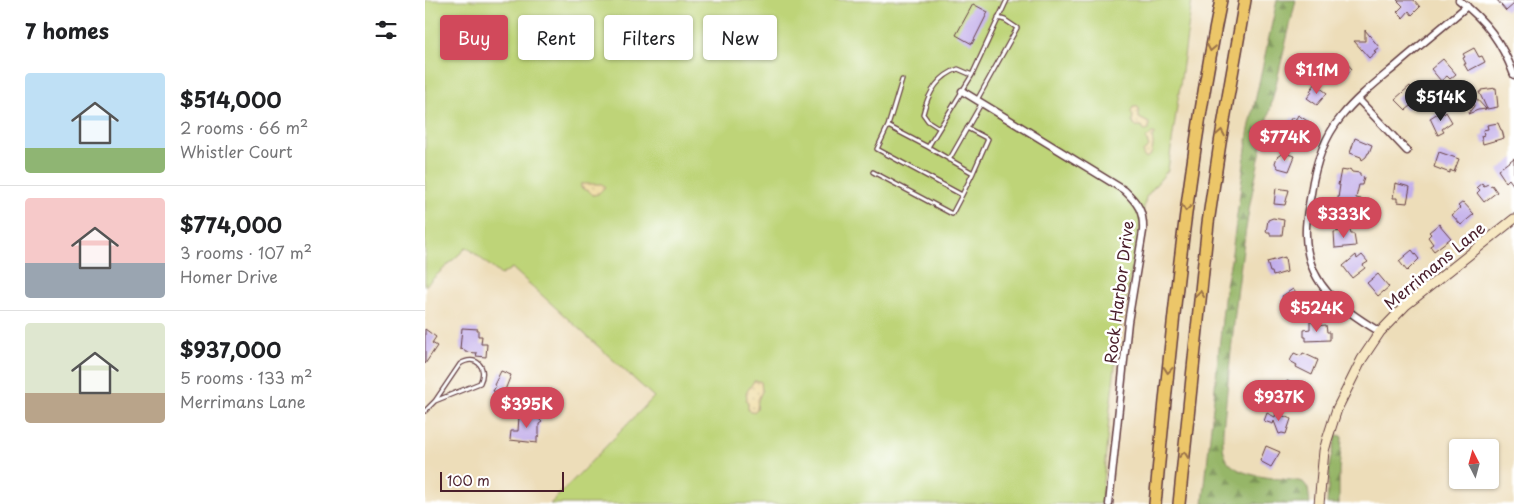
<!DOCTYPE html>
<meta charset="utf-8">
<style>
:root{--surface:#fff;--page:#f6f6f6;--text:#202124;--muted:#757577;--line:#e0e0e0;--accent:#d1495b}
body{margin:0;font-family:"Playpen Sans",sans-serif;background:var(--page);color:var(--text);height:100vh;display:flex;flex-direction:column;font-size:19px;white-space:nowrap}
*{box-sizing:border-box;margin:0}
p{font-size:16px;color:var(--muted)}
.icon{flex:none;width:28px;height:28px;fill:none;stroke:currentColor;stroke-width:2;stroke-linecap:round;stroke-linejoin:round}
.map{position:relative;flex:1;overflow:hidden}
.side{display:flex;flex-direction:column;background:var(--surface);width:425px}
.side>*{flex:none}
.hud{position:absolute;left:15px;top:15px;width:475px;height:45px;display:flex;gap:10px}
.needle{width:32px;rotate:354deg}
.buttons{position:absolute;left:1024px;top:439px;display:grid;gap:10px}
.buttons a{display:grid;place-items:center;width:50px;height:50px;border-radius:5px;background:var(--surface);box-shadow:0 1px 4px #0004;font-size:25px}
.scale{position:absolute;left:15px;bottom:12px;width:124px;box-sizing:border-box;padding-left:5px;border:2px solid #4a1f2b;border-top:0;font-size:14px;line-height:18px;white-space:nowrap;color:#4a1f2b;-webkit-text-stroke:4px #fff;paint-order:stroke}
.price{position:absolute;translate:-50% -42px;padding:0 11px;border-radius:18px;background:var(--accent);color:#fff;font-size:16px;line-height:32px;filter:drop-shadow(0 1px 2px #0008)}
.price::after{content:'';position:absolute;left:50%;top:30px;width:15px;height:11px;margin-left:-8px;background:inherit;clip-path:polygon(0 0,100% 0,50% 100%)}
.price.active{background:#222;color:#fff}
ul{padding:0;list-style:none}
li{display:flex;align-items:center;gap:15px;height:125px;padding:0 25px}
li+li{border-top:1px solid var(--line)}
li span{display:grid;place-items:center;flex:none;width:140px;height:100px;border-radius:5px;color:#555}
li>.icon{margin-inline-start:auto}
span .icon{width:60px;height:60px;fill:#fffc;stroke-width:1}
li b{font-size:21px}
h2{display:flex;justify-content:space-between;align-items:center;height:60px;padding:0 25px;font-size:21px}
.pill{padding:0 18px;border-radius:5px;background:var(--surface);box-shadow:0 1px 4px #0004;font-size:18px;line-height:45px}
.pill.active{background:var(--accent);color:#fff}
main{display:flex;flex:1;min-height:0}
.map>svg:first-child{display:block}
.green{fill:#bed478;stroke:#847a52}
.forest{fill:url(#forest-firs);stroke:#706a4a}
.sand{fill:url(#sand-dots);stroke:#9c7c64}
.building{fill:#c2aeea}
.lines{fill:none;stroke-linecap:round;stroke-linejoin:round}
.service-casing{stroke:#623c40;stroke-width:5.5}
.minor-casing{stroke:#623c40;stroke-width:9}
.secondary-casing{stroke:#623c40;stroke-width:11}
.motorway-casing{stroke:#623c40;stroke-width:14}
.service{stroke:#fff;stroke-width:3}
.minor{stroke:#fff;stroke-width:6}
.secondary{stroke:#f7e8c3;stroke-width:9}
.motorway{stroke:#ecc669;stroke-width:11}
.oneway{stroke:#9b724a}
.labels{text-anchor:middle;dominant-baseline:central;stroke-width:5;stroke-linejoin:round;paint-order:stroke}
.street-label{font-size:16px;fill:#4a1f2b;stroke:#fff}
</style>
<main>
<section class="side">
<h2>7 homes<svg class="icon" aria-label="filters" viewBox="0 0 24 24"><path d="M4 7h16M4 17h16"/><circle cx="9" cy="7" r="2"/><circle cx="15" cy="17" r="2"/></svg></h2>
<ul>
<li><span style="background:linear-gradient(#bfe0f5 75%,#8fb573 0)"><svg class="icon" aria-label="home" viewBox="0 0 24 24"><path d="M3 11l9-7 9 7M6 9v11h12V9"/></svg></span><div><b>$514,000</b><p>2 rooms · 66 m²</p><p>Whistler Court</p></div></li>
<li><span style="background:linear-gradient(#f6c9c9 65%,#9aa5b1 0)"><svg class="icon" aria-label="home" viewBox="0 0 24 24"><path d="M3 11l9-7 9 7M6 9v11h12V9"/></svg></span><div><b>$774,000</b><p>3 rooms · 107 m²</p><p>Homer Drive</p></div></li>
<li><span style="background:linear-gradient(#dfe7d0 70%,#b9a48a 0)"><svg class="icon" aria-label="home" viewBox="0 0 24 24"><path d="M3 11l9-7 9 7M6 9v11h12V9"/></svg></span><div><b>$937,000</b><p>5 rooms · 133 m²</p><p>Merrimans Lane</p></div></li>
</ul>
</section>
<div class="map">
<svg width="1089" height="504" viewBox="0 0 1089 504">
<defs>
<pattern id="forest-firs" width="22" height="20" patternUnits="userSpaceOnUse" patternTransform="scale(1.25)"><rect width="22" height="20" fill="#96b668"/><path d="M5 1l3.5 6h-7zM16 11l3.5 6h-7z" fill="#7c9356"/></pattern>
<pattern id="sand-dots" width="8" height="8" patternUnits="userSpaceOnUse" patternTransform="scale(1.25)"><rect width="8" height="8" fill="#eeda9e"/><path d="M2 2h.1M6 6h.1" fill="none" stroke="#cebb88" stroke-width="1.8" stroke-linecap="round"/></pattern>
</defs>
<rect width="100%" height="100%" fill="#fff"/>
<filter id="ink" filterUnits="userSpaceOnUse"><feTurbulence type="fractalNoise" baseFrequency=".02" numOctaves="2"/><feDisplacementMap in="SourceGraphic" scale="10" xChannelSelector="R" yChannelSelector="G"/><feConvolveMatrix kernelMatrix="1 2 1 2 8 2 1 2 1" color-interpolation-filters="sRGB"/></filter>
<filter id="wash" filterUnits="userSpaceOnUse"><feTurbulence type="fractalNoise" baseFrequency=".0096" numOctaves="4" result="noise"/><feDisplacementMap in="SourceGraphic" scale="20" xChannelSelector="R" yChannelSelector="G"/><feGaussianBlur stdDeviation="1.12" result="paint"/><feColorMatrix in="noise" values="0 0 0 0 0 0 0 0 0 0 0 0 0 0 0 0 0 1.4 0 .05"/><feComposite in="paint" operator="in"/></filter>
<g filter="url(#wash)">
<rect width="100%" height="100%" fill="#edddb9"/>
<path class="green" d="M0,0H767L743,170L721,197L694,334L685,408L676,504H125L229,397L87,268L76,275L42,247L0,286Z"/>
<path class="forest" d="M852,0H871C855,68 838,135 825,204C812,279 806,355 798,430C798,439 797,450 801,458C812,480 858,477 878,482L883,488L885,504H778L800,290L806,260L823,134Z
M911,435L917,436V440L914,469V504H902L905,462Z"/>
<path class="sand" d="M708,107H712L714,108V118L724,123V130L719,131L717,126H711L707,122L708,115L706,112Z
M727,133H729V135L727,138C729,144 728,150 725,156L720,158L718,155V152L724,147L721,139Z
M156,184H177L180,187L173,194L168,195L164,191L156,188Z
M329,381H334L336,382L337,391L333,400L332,409L330,411L325,412L323,409V403L321,400L322,397L321,393Z"/>
<g id="blocks">
<path class="building" d="M972,0H989L995,7L987,15L984,11L978,18L972,12L978,6Z
M1072,0H1089V4L1081,11Z
M548,4L563,12L547,44L531,35Z
M940,30L954,47L949,51L951,52L944,58L929,41H940Z
M1049,48L1054,57L1057,56L1060,62L1043,71L1039,64H1041L1038,58L1040,57L1038,54Z
M910,56L915,63L919,60L927,69L921,76L919,74L915,78L906,69V66L909,63Z
M1018,59L1031,74L1025,79L1022,76L1016,81L1006,69Z
M890,84L902,93L892,105L882,98L887,92L885,91Z
M985,86L995,99L981,110L970,99Z
M1071,88L1073,107L1062,109L1054,92H1056V90Z
M1047,94L1061,109L1053,110L1043,114L1049,106Z
M1018,110L1019,114L1021,112L1027,122L1017,129L1019,132L1013,135L1005,118Z
M873,115L884,122L876,133L866,128L867,125L863,123L867,117L871,119Z
M1073,123L1076,130H1077L1079,138L1058,144L1056,136L1059,135L1058,130L1063,129L1062,125Z
M930,138L947,145L944,153H943L941,157L937,160L936,157L925,153Z
M1014,152L1034,159L1029,172L1025,170V173L1009,167Z
M858,153L870,156L864,171L853,168L850,163L852,157Z
M1089,158V186L1084,179L1081,182L1073,170Z
M925,169L927,172L935,173V176L939,177L937,185H934L931,198L936,199L938,201V205L936,207L935,212L932,214L911,211L915,185H913L916,170L922,171Z
M970,183L985,187L982,203L972,202V198H968Z
M1057,183L1059,186L1063,184L1065,186L1067,185L1072,192L1059,202L1052,193L1055,190L1052,187Z
M851,188L864,190L860,205L849,204Z
M1038,202L1049,214L1036,225L1027,215L1035,208L1033,206Z
M848,218L859,220L857,235H845V232H841L843,220Z
M1014,224L1026,238L1009,251L1005,246L1008,244L1003,237L1006,234L1004,232Z
M925,230L926,234H929L931,246L910,248L909,232Z
M987,250L994,259L982,271L974,261Z
M931,255L932,259L937,255L943,262L938,265L940,268L927,278L918,266Z
M860,257L862,272L848,276L847,272H845L842,262Z
M953,274L964,287L953,296L942,283Z
M868,289L877,302L865,310L863,306L861,307L857,301L859,300L857,296Z
M885,320L890,326L901,325L902,332H905V340L881,341V337H879V330L885,329Z
M37,328L53,329V336H57L56,344H62L61,357L51,356L52,353L40,352V350L35,349Z
M0,329L11,337L7,343L12,346L0,364Z
M869,353L876,356L878,353L893,360L887,375L871,367L872,365L865,361Z
M76,371L86,375L78,395L68,391L71,386L69,385Z
M862,381L880,389L874,403L856,395Z
M99,412L108,413V416H115L114,419L117,422L114,424V436L112,437V443L85,440L86,431H93L94,416H96V414H98Z
M842,413L850,417L851,413L866,419L861,434L857,433L854,434L849,421L848,424L839,421Z
M841,446L855,452L846,467L835,461Z"/>
</g>
</g>
<g filter="url(#ink)">
<use href="#blocks" fill-opacity="0" stroke="#623c40" stroke-width="1"/>
<g class="lines">
<g class="service-casing">
<path id="service" d="M552,100L592,28L580,20L573,18
M463,126L477,80
M514,128L503,121L498,114C503,93 513,76 533,69L547,75
M542,128L563,139L548,173
M503,147L463,126L452,149L537,195L548,173L503,147L547,75L582,0
M524,160L556,104
M448,172L527,214L537,195
M0,411L10,401L35,364C51,354 63,367 55,383L10,401"/>
</g>
<g class="minor-casing">
<path id="minor" d="M1034,0C1061,21 1077,42 1089,75
M537,91L699,190C713,203 719,212 718,231L703,322L684,504
M933,99L982,151
M955,332C915,308 882,285 881,235C880,221 884,207 886,193C890,165 898,139 916,117C932,97 953,81 972,65C995,45 1019,26 1042,6"/>
</g>
<g class="secondary-casing">
<path id="secondary" d="M894,504L899,451L902,440L912,409L937,359L955,332L981,305L1089,219"/>
</g>
<g class="motorway-casing">
<path id="motorway" d="M730,504C746,335 762,166 796,0
M754,504L783,223L795,143L820,0"/>
</g>
<use href="#service" class="service"/>
<use href="#minor" class="minor"/>
<use href="#secondary" class="secondary"/>
<use href="#motorway" class="motorway"/>
</g>
<defs><path id="oneway-chevron" d="M-2-3.5L2.5 0L-2 3.5" fill="none" stroke-width="1.6" stroke-linecap="round" stroke-linejoin="round" transform="scale(1.25)"/></defs>
<g class="oneway">
<use href="#oneway-chevron" transform="translate(786 48) rotate(101)"/>
<use href="#oneway-chevron" transform="translate(796 133) rotate(-80)"/>
<use href="#oneway-chevron" transform="translate(761 208) rotate(98)"/>
<use href="#oneway-chevron" transform="translate(775 294) rotate(-84)"/>
<use href="#oneway-chevron" transform="translate(743 370) rotate(95)"/>
<use href="#oneway-chevron" transform="translate(759 455) rotate(-84)"/>
</g>
</g>
<g class="labels">
<g class="street-label">
<text transform="translate(1009 265) rotate(-40)">Merrimans Lane</text>
<text transform="translate(693 292) rotate(-83)">Rock Harbor Drive</text>
</g>
</g>
</svg>
<div class="buttons">
<a><svg class="needle" viewBox="-14 -14 28 28"><path d="M0-13l5 13h-10z" fill="#e53935"/><path d="M0 13l5-13h-10z" fill="#757577"/></svg></a>
</div>
<div class="scale">100 m</div>
<b class="price" style="left:892px;top:95px">$1.1M</b>
<b class="price active" style="left:1016px;top:122px">$514K</b>
<b class="price" style="left:860px;top:162px">$774K</b>
<b class="price" style="left:919px;top:239px">$333K</b>
<b class="price" style="left:892px;top:333px">$524K</b>
<b class="price" style="left:854px;top:422px">$937K</b>
<b class="price" style="left:102px;top:429px">$395K</b>
<div class="hud">
<a class="pill active">Buy</a>
<a class="pill">Rent</a>
<a class="pill">Filters</a>
<a class="pill">New</a>
</div>
</div>
</main>
